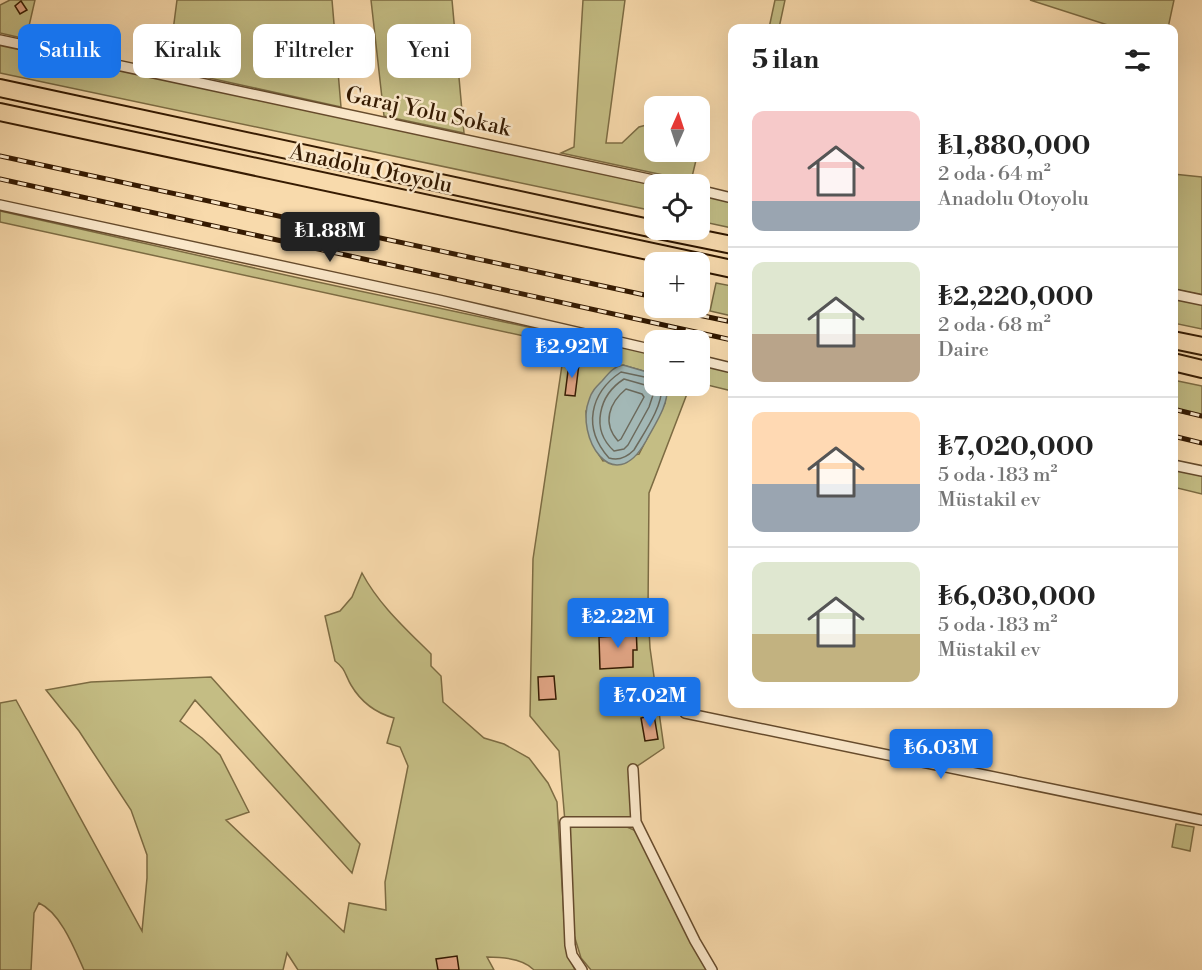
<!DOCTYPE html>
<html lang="tr">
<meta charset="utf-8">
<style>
:root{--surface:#fff;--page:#f6f6f6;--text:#222;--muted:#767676;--line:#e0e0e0;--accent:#1a73e8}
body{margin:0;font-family:"Libre Bodoni",serif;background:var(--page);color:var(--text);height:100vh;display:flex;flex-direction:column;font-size:22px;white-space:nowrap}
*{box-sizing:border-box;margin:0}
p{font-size:20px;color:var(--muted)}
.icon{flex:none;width:33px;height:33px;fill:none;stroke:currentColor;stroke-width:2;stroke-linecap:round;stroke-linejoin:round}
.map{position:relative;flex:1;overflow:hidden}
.drawer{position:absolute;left:728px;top:24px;width:450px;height:684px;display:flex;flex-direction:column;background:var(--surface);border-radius:12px;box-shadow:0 6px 24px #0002}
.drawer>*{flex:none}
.guide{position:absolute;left:18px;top:24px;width:570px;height:54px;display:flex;gap:12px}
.needle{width:39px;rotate:3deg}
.buttons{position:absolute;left:644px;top:96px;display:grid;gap:12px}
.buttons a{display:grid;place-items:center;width:66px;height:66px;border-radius:12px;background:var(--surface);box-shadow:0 6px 24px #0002;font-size:30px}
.price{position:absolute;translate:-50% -51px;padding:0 14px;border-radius:6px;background:var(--accent);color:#fff;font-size:20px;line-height:39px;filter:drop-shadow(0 2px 3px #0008)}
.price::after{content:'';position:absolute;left:50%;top:36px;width:18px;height:14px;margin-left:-9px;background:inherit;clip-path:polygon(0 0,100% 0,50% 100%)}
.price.active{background:#222;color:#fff}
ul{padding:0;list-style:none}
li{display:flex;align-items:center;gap:18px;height:150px;padding:0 24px}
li+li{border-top:2px solid var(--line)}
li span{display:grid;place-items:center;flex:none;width:168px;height:120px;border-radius:12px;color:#555}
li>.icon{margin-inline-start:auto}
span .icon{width:72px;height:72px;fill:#fffc;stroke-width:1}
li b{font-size:26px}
h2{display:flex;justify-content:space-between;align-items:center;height:72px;padding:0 24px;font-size:26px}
.pill{padding:0 21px;border-radius:12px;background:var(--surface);box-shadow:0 6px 24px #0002;font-size:21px;line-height:54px}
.pill.active{background:var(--accent);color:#fff}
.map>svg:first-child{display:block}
.green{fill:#c4bd84;stroke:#7d6c43;stroke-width:1.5}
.water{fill:#a3b8b6;stroke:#77796e;stroke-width:1.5}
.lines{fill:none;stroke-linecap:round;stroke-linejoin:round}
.shore{stroke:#6c6a5c;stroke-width:1.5}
.building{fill:#e1a585;stroke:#361b02;stroke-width:1.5}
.minor-casing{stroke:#664b2c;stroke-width:12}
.motorway-casing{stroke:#361b02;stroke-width:20}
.minor{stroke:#fae7c9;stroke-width:9}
.motorway{stroke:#f8daac;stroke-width:16}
.rail-casing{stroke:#361b02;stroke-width:5}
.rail{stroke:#fae7c9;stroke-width:3;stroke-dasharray:9;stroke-linecap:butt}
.labels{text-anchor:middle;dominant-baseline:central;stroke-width:5;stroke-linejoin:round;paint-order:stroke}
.street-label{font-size:22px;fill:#361b02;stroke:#fae7c9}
</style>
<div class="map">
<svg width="1202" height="970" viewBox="0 0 1202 970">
<rect width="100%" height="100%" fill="#f8daac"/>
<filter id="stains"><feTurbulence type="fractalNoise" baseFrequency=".00333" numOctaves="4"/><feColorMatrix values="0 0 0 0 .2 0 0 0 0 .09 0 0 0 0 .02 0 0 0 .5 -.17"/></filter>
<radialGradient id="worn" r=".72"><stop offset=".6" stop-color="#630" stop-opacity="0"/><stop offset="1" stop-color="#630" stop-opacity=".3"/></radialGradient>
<path class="green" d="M10,0H35L26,39L0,33V5Z
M177,0H332L341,107L168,69Z
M371,0H452L464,133L384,116Z
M583,0H625L606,143H622L639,127L650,124L654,126V152H698L691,181L561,153L574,147Z
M775,0H785L779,28H769Z
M1030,0H1174L1168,28H1117Z
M0,44L654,185V211L0,73Z
M1173,174L1202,177V295L1173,289Z
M699,194L732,201V228L699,221Z
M0,211L299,278L654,354V374L623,365L586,411C587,430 592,445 603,461L639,454L665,403L667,386H690L649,493L648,610L650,648L664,748L633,769L636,822H565L559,751L530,716L533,559L565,345L0,222Z
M716,283L732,286V316L710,311Z
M1173,296L1202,302V329L1173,323Z
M699,364L732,371V391L699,383Z
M1173,380L1202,386V417L1173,411Z
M1173,468L1202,474V494L1173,487Z
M362,573C379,605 406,629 431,654V666L441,676L443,702L484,738L504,744L529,758L548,783L557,802L566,950L575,970H534C524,959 501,957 487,957L494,970H298L287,953L283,970H84C75,950 61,913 39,903L34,913L31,970H0V703L16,700L142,931L147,878V855L131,810L79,731L46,690L91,682L211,677L360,844L352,873L195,700L180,721L202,738L220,755L249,812L226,820L344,932L349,903L386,910L385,882L408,766L400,747L387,743L394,718C376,713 361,702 351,685C345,675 346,669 335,661L325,616L340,611L352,597Z
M1176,824L1194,827L1190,851L1172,847Z
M569,826L627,827L634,830L641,839L699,957L708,970H591L581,958L574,935Z"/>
<path class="water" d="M623,365L654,374V386H667C669,405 655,424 646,441C613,500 575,436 589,400C591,392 596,387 602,381C608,374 614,366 623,365Z"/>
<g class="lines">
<path class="shore" d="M624,379L652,387L654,392L649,407L628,445L624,449L614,451C590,429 599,395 624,379Z
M654,379L621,372C590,393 582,428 609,458C618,461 627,457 634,450C645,431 662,408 662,386
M626,389L642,394L644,397L621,439L618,441C602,423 609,403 626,389Z"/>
</g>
<path class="building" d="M21,1L27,10L20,14L15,6Z
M569,363L579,364L575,396L565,395Z
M636,626L637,650H633V667L600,669L599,637L616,636V627Z
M554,676L556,699L539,700L538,677Z
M654,715L658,739L645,741L641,718Z
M457,956L459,970H438L436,959Z"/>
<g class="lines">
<g class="minor-casing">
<path id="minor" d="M0,40L672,184
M699,190L732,198
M0,205L439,300L654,350
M1173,294L1202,300
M699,360L732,368
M1173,465L1202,471
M685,713L1202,820
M633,769L636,822L695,941L712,970
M582,970L572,955L570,945L565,822H636"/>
</g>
<g class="motorway-casing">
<path id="motorway" d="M0,88L654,229
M0,112L732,269
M658,230L732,245
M1173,340L1202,346
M1173,362L1202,369"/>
</g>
<use href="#minor" class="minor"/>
<use href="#motorway" class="motorway"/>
<g class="rail-casing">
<path id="rail" d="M0,156L654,297
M0,179L732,340
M665,308L732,322
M1173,409L1202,416
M1173,436L1202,443"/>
</g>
<use href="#rail" class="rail"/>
</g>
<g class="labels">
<g class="street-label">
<text transform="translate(428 112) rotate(12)">Garaj Yolu Sokak</text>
<text transform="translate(371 169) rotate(12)">Anadolu Otoyolu</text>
</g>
</g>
<rect width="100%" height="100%" filter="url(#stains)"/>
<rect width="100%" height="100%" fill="url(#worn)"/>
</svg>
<div class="buttons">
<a><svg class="needle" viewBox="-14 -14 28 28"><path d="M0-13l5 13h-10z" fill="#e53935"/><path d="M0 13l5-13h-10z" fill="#767676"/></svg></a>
<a><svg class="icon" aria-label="locate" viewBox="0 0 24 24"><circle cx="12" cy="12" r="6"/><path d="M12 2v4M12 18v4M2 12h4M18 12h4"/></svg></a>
<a>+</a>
<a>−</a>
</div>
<b class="price active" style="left:330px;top:263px">₺1.88M</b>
<b class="price" style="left:572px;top:379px">₺2.92M</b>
<b class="price" style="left:618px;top:649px">₺2.22M</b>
<b class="price" style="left:650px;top:728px">₺7.02M</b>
<b class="price" style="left:941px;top:780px">₺6.03M</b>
<div class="guide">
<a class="pill active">Satılık</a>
<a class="pill">Kiralık</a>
<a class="pill">Filtreler</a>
<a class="pill">Yeni</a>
</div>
<section class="drawer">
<h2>5 ilan<svg class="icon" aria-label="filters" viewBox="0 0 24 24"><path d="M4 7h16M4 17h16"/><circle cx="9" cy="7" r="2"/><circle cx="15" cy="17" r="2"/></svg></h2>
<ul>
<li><span style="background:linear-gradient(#f6c9c9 75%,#9aa5b1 0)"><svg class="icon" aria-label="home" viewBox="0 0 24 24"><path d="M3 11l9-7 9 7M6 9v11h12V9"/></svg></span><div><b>₺1,880,000</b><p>2 oda · 64 m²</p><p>Anadolu Otoyolu</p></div></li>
<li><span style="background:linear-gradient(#dfe7d0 60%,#b9a48a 0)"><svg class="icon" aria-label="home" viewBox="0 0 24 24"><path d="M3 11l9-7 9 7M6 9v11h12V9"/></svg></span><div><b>₺2,220,000</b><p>2 oda · 68 m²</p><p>Daire</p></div></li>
<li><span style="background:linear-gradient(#ffd9b3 60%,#9aa5b1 0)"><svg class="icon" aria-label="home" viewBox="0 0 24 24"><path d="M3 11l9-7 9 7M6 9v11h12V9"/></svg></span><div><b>₺7,020,000</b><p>5 oda · 183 m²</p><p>Müstakil ev</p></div></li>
<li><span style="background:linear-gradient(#dfe7d0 60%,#c2b280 0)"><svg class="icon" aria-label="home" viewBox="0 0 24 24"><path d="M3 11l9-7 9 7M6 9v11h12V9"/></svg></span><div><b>₺6,030,000</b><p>5 oda · 183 m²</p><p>Müstakil ev</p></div></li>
</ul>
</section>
</div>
